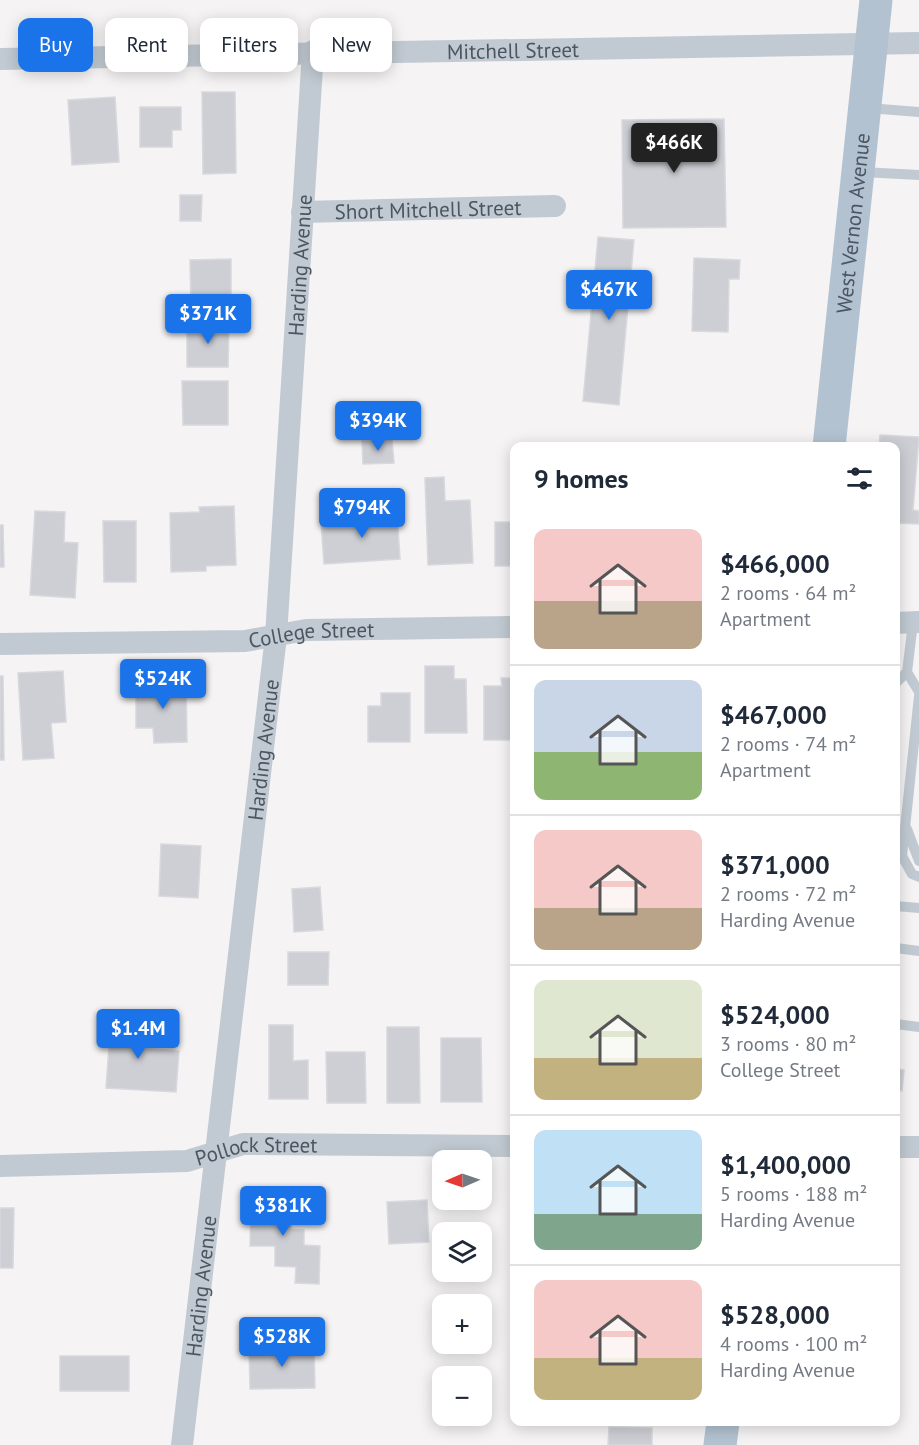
<!DOCTYPE html>
<meta charset="utf-8">
<style>
:root{--surface:#fff;--page:#f2f2f3;--text:#1f2937;--muted:#747a83;--line:#e0e1e3;--accent:#1a73e8}
body{margin:0;font-family:"PT Sans",sans-serif;background:var(--page);color:var(--text);height:100vh;display:flex;flex-direction:column;font-size:22px;white-space:nowrap}
*{box-sizing:border-box;margin:0}
p{font-size:20px;color:var(--muted)}
.icon{flex:none;width:33px;height:33px;fill:none;stroke:currentColor;stroke-width:2;stroke-linecap:round;stroke-linejoin:round}
.map{position:relative;flex:1;overflow:hidden}
.sheet{position:absolute;left:510px;top:442px;width:390px;height:984px;display:flex;flex-direction:column;background:var(--surface);border-radius:12px;box-shadow:0 3px 15px #0003}
.sheet>*{flex:none}
.top-card{position:absolute;left:18px;top:18px;width:402px;height:54px;display:flex;gap:12px}
.needle{width:39px;rotate:268deg}
.fabs{position:absolute;left:432px;top:1150px;display:grid;gap:12px}
.fabs a{display:grid;place-items:center;width:60px;height:60px;border-radius:12px;background:var(--surface);box-shadow:0 3px 15px #0003;font-size:30px}
.price{position:absolute;translate:-50% -51px;padding:0 14px;border-radius:6px;background:var(--accent);color:#fff;font-size:20px;line-height:39px;filter:drop-shadow(0 2px 3px #0008)}
.price::after{content:'';position:absolute;left:50%;top:36px;width:18px;height:14px;margin-left:-9px;background:inherit;clip-path:polygon(0 0,100% 0,50% 100%)}
.price.on{background:#222;color:#fff}
ul{padding:0;list-style:none}
li{display:flex;align-items:center;gap:18px;height:150px;padding:0 24px}
li+li{border-top:2px solid var(--line)}
li span{display:grid;place-items:center;flex:none;width:168px;height:120px;border-radius:12px;color:#555}
li>.icon{margin-inline-start:auto}
span .icon{width:72px;height:72px;fill:#fffc;stroke-width:1}
li b{font-size:26px}
h2{display:flex;justify-content:space-between;align-items:center;height:72px;padding:0 24px;font-size:26px}
.tag{padding:0 21px;border-radius:12px;background:var(--surface);box-shadow:0 3px 15px #0003;font-size:21px;line-height:54px}
.tag.on{background:var(--accent);color:#fff}
.map>svg:first-child{display:block}
.building{fill:#cdcfd5;stroke:#d7d9de;stroke-width:1.5}
.lines{fill:none;stroke-linecap:round;stroke-linejoin:round}
.lane{stroke:#c1cad2;stroke-width:10}
.street{stroke:#c1cad2;stroke-width:22}
.primary{stroke:#b3c2d1;stroke-width:33}
.labels{text-anchor:middle;dominant-baseline:central;stroke-width:6;stroke-linejoin:round;paint-order:stroke}
.street-label{font-size:21px;fill:#4a5661;stroke:#fff}
</style>
<div class="map">
<svg width="919" height="1445" viewBox="0 0 919 1445">
<rect width="100%" height="100%" fill="#f5f3f3"/>
<path class="building" d="M202,92H235L236,173L203,174Z
M115,97L119,162L72,165L68,100Z
M140,107H181V130H172V147H140Z
M724,119L726,227L623,228L622,120Z
M180,195H202L201,221H180Z
M598,237L634,240L619,405L583,401Z
M694,258L740,260L739,279H729L728,332L692,331Z
M231,259V302L191,303L190,260Z
M187,323H229L228,367H187Z
M182,381H228V425H183Z
M880,435L919,437L913,510L919,511V524L896,523V447H879Z
M392,439L394,463L363,464L362,441Z
M444,477L445,501L470,500L473,563L428,565L425,478Z
M234,506L236,565L206,566V571L171,572L170,513L200,512L199,507Z
M35,511L65,512L64,542L78,543L75,598L30,595Z
M397,512L400,559L324,564L321,523L345,522L344,515Z
M103,521H136V582H104Z
M495,522H514V566H495Z
M0,525H3L4,567H0Z
M425,666H454V679H466L467,733H425Z
M63,671L66,722L51,723L54,758L23,760L18,673Z
M0,676H3L4,760H0Z
M501,678H514V740H484V686H502Z
M186,681L187,742L154,743L153,728H136V682Z
M381,693H410V742H368V706H381Z
M161,844L201,846L198,898L159,896Z
M320,887L323,930L294,932L292,889Z
M288,952H329L328,985H288Z
M111,1016L142,1018L140,1048L179,1051L176,1092L106,1088Z
M269,1025H293V1061L308,1060V1099H269Z
M387,1027H419L420,1103H387Z
M441,1038H481L482,1102H441Z
M326,1052H365L366,1103H327Z
M896,1069L904,1070L902,1091L896,1090Z
M251,1195L292,1196L291,1229L304,1230V1245L320,1246L319,1284L295,1283L296,1267L275,1266V1246H250Z
M427,1200L429,1242L389,1244L387,1202Z
M0,1208H14L13,1268H0Z
M314,1347L315,1388L250,1389L249,1348Z
M60,1356H129V1391H60Z
M609,1427L652,1428V1445H608Z"/>
<g class="lines">
<path class="lane" d="M868,108L919,112
M862,172L919,175
M907,672L919,692
M896,683L907,672L913,623
M919,696L902,856L912,874L919,877
M907,829L919,861
M896,906L919,908
M896,948L919,951
M896,1024L919,1027"/>
<g class="street">
<path id="s1" d="M0,59L919,43"/>
<path id="s2" d="M302,212L555,206"/>
<path d="M896,623L919,622"/>
<path id="s3" d="M0,644L245,641L306,630L514,627"/>
<path d="M896,1147H919"/>
<path id="s4" d="M0,1166L187,1161L243,1144L514,1146"/>
<path id="s5" d="M182,1445L276,636L313,51"/>
</g>
<g class="primary">
<path id="s6" d="M829,447L876,0"/>
<path d="M720,1445L723,1422"/>
</g>
</g>
<g class="labels">
<g class="street-label">
<text stroke="none"><textPath href="#s1" startOffset="513">Mitchell Street</textPath></text>
<text stroke="none"><textPath href="#s2" startOffset="126">Short Mitchell Street</textPath></text>
<text stroke="none"><textPath href="#s6" startOffset="225">West Vernon Avenue</textPath></text>
<text stroke="none"><textPath href="#s5" startOffset="1186">Harding Avenue</textPath></text>
<text stroke="none"><textPath href="#s3" startOffset="312">College Street</textPath></text>
<text stroke="none"><textPath href="#s5" startOffset="700">Harding Avenue</textPath></text>
<text stroke="none"><textPath href="#s4" startOffset="258">Pollock Street</textPath></text>
<text stroke="none"><textPath href="#s5" startOffset="160">Harding Avenue</textPath></text>
</g>
</g>
</svg>
<div class="fabs">
<a><svg class="needle" viewBox="-14 -14 28 28"><path d="M0-13l5 13h-10z" fill="#e53935"/><path d="M0 13l5-13h-10z" fill="#747a83"/></svg></a>
<a><svg class="icon" aria-label="layers" viewBox="0 0 24 24"><path d="M12 4l9 5-9 5-9-5zM3 14l9 5 9-5"/></svg></a>
<a>+</a>
<a>−</a>
</div>
<b class="price on" style="left:674px;top:174px">$466K</b>
<b class="price" style="left:609px;top:321px">$467K</b>
<b class="price" style="left:208px;top:345px">$371K</b>
<b class="price" style="left:378px;top:452px">$394K</b>
<b class="price" style="left:362px;top:539px">$794K</b>
<b class="price" style="left:163px;top:710px">$524K</b>
<b class="price" style="left:138px;top:1060px">$1.4M</b>
<b class="price" style="left:283px;top:1237px">$381K</b>
<b class="price" style="left:282px;top:1368px">$528K</b>
<div class="top-card">
<a class="tag on">Buy</a>
<a class="tag">Rent</a>
<a class="tag">Filters</a>
<a class="tag">New</a>
</div>
<section class="sheet">
<h2>9 homes<svg class="icon" aria-label="filters" viewBox="0 0 24 24"><path d="M4 7h16M4 17h16"/><circle cx="9" cy="7" r="2"/><circle cx="15" cy="17" r="2"/></svg></h2>
<ul>
<li><span style="background:linear-gradient(#f6c9c9 60%,#b9a48a 0)"><svg class="icon" aria-label="home" viewBox="0 0 24 24"><path d="M3 11l9-7 9 7M6 9v11h12V9"/></svg></span><div><b>$466,000</b><p>2 rooms · 64 m²</p><p>Apartment</p></div></li>
<li><span style="background:linear-gradient(#c9d6e8 60%,#8fb573 0)"><svg class="icon" aria-label="home" viewBox="0 0 24 24"><path d="M3 11l9-7 9 7M6 9v11h12V9"/></svg></span><div><b>$467,000</b><p>2 rooms · 74 m²</p><p>Apartment</p></div></li>
<li><span style="background:linear-gradient(#f6c9c9 65%,#b9a48a 0)"><svg class="icon" aria-label="home" viewBox="0 0 24 24"><path d="M3 11l9-7 9 7M6 9v11h12V9"/></svg></span><div><b>$371,000</b><p>2 rooms · 72 m²</p><p>Harding Avenue</p></div></li>
<li><span style="background:linear-gradient(#dfe7d0 65%,#c2b280 0)"><svg class="icon" aria-label="home" viewBox="0 0 24 24"><path d="M3 11l9-7 9 7M6 9v11h12V9"/></svg></span><div><b>$524,000</b><p>3 rooms · 80 m²</p><p>College Street</p></div></li>
<li><span style="background:linear-gradient(#bfe0f5 70%,#7fa58c 0)"><svg class="icon" aria-label="home" viewBox="0 0 24 24"><path d="M3 11l9-7 9 7M6 9v11h12V9"/></svg></span><div><b>$1,400,000</b><p>5 rooms · 188 m²</p><p>Harding Avenue</p></div></li>
<li><span style="background:linear-gradient(#f6c9c9 65%,#c2b280 0)"><svg class="icon" aria-label="home" viewBox="0 0 24 24"><path d="M3 11l9-7 9 7M6 9v11h12V9"/></svg></span><div><b>$528,000</b><p>4 rooms · 100 m²</p><p>Harding Avenue</p></div></li>
</ul>
</section>
</div>
